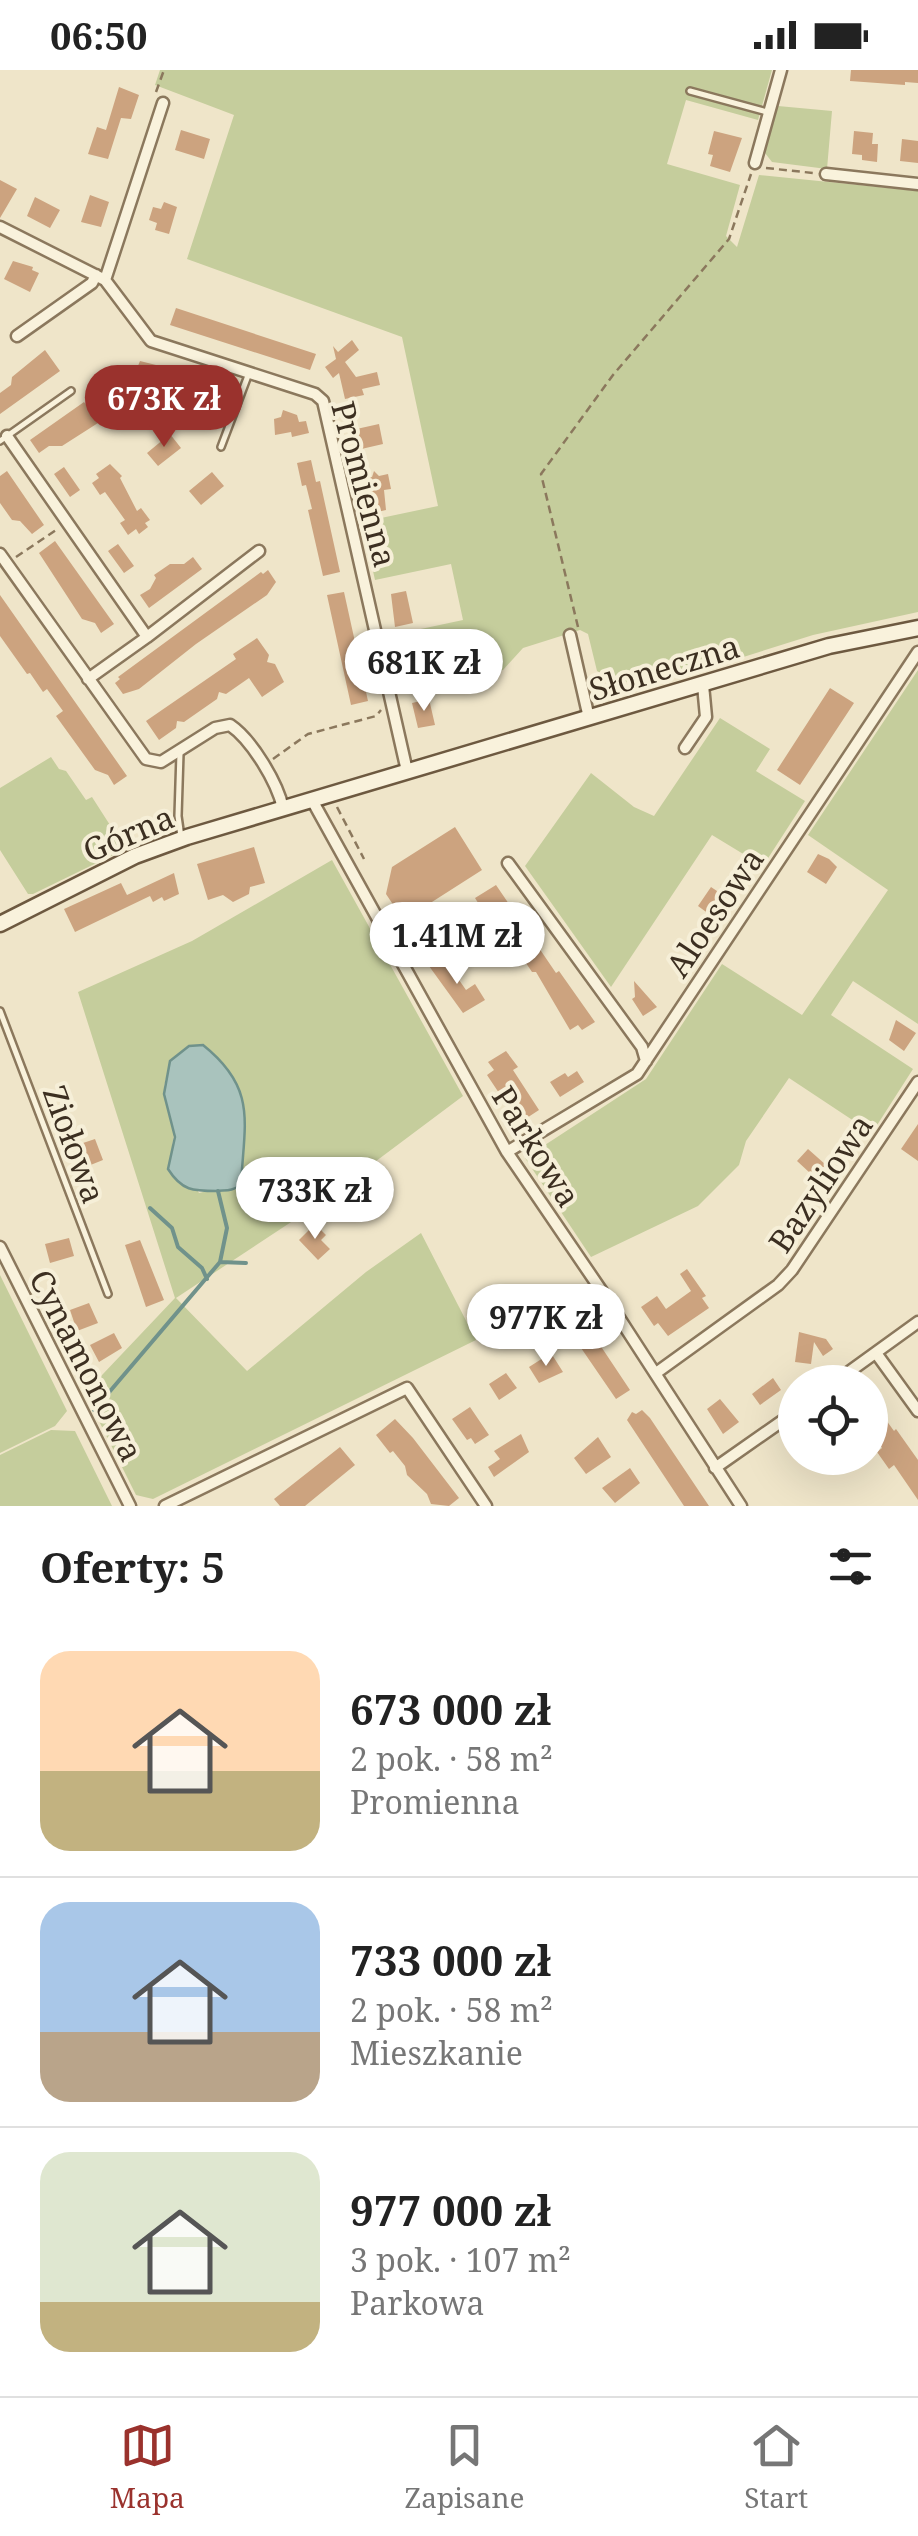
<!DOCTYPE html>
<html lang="pl">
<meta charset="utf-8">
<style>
:root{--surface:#fff;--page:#f2f2f2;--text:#222;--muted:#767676;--line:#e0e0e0;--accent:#9a322d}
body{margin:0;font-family:"Noto Serif",serif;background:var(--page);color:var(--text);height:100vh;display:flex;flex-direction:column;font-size:38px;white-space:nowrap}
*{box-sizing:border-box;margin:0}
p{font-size:32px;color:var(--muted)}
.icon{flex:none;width:55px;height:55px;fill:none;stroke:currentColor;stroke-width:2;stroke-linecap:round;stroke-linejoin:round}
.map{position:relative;height:1436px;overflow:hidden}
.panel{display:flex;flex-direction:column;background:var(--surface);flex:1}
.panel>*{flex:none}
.fabs{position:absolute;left:778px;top:1295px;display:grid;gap:20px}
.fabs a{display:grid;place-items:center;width:110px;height:110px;border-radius:50%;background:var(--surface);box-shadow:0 10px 40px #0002;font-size:50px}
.price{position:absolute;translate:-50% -85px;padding:0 22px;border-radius:35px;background:#fff;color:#222;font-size:32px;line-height:65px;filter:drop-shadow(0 2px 5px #0008)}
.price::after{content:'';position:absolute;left:50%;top:60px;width:30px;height:22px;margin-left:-15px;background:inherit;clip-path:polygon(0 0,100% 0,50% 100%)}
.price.current{background:var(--accent);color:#fff}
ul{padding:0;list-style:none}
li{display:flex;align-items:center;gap:30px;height:250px;padding:0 40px}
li+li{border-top:2px solid var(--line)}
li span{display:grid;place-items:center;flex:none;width:280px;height:200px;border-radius:30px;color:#555}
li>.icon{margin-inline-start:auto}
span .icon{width:120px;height:120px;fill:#fffc;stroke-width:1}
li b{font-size:42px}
h2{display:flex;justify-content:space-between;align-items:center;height:120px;padding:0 40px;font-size:42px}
.status{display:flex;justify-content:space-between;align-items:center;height:70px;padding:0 50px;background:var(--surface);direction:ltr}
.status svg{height:28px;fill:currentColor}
.dock{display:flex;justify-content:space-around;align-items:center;height:140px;border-top:2px solid var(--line);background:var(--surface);font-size:28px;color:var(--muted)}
.dock a{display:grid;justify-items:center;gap:5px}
.dock .current{color:var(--accent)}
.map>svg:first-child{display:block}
.green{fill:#c5cd9c;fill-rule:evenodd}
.water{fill:#a9c3bd;stroke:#70928b;stroke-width:2.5}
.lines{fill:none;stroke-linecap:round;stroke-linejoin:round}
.stream{stroke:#70928b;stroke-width:4}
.building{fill:#cca37f}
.lane-casing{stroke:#8b785d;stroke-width:10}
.street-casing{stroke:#8b785d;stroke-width:15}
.secondary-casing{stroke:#6d5940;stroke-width:19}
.path{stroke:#8b785d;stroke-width:2.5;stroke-dasharray:8 5;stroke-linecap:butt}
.lane{stroke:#f9f2dc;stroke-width:5}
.street{stroke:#f9f2dc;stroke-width:10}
.secondary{stroke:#f9f2dc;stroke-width:14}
.labels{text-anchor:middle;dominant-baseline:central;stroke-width:8;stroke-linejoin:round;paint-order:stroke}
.street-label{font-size:32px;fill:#3c2f21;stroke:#f6efd8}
</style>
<div class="status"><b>06:50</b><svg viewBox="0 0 49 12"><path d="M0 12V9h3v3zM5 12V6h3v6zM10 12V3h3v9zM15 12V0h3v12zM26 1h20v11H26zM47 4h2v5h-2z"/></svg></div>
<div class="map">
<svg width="918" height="1436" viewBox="0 0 918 1436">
<rect width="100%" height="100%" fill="#efe5c9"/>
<path class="green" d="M160,0H772L758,50L686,30L667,94L740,115L726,166L737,177L759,105L918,121V542L813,565L680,607L677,597L620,614L597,601L588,564L580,560L523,578L503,600L399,624L388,566L463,550L451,494L375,510L362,452L438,436L402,267L187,189L234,45L155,15Z
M778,36L832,41L827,99L772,92L765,83Z
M918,600V954L853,911L831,945L913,999L872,1063L789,1008L746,1071L739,1095L698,1136L591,1187L525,1088L646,1009L722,894L802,945L888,820L808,765Z
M720,648L770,679L756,701L805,731L763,796L712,765L611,917L525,796L591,703L634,737L654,746Z
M51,687L59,699L66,701L86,730L92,727L117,766V783L33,824H28L0,780V718Z
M332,790L463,1026L320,1133L176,1228L247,1301L366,1202L421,1163L476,1270L153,1429L136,1425L85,1323L175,1228L78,922L192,871ZM170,991L207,1121L199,1123L172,1076L175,1059L164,1017Z
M0,1205L67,1341L55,1356L0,1383Z
M51,1360L75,1361L112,1436H0V1385Z"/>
<path class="water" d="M203,975C258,1019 244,1053 241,1115C232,1121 227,1120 217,1121C193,1121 182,1121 168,1099L175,1067L164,1024L170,991L189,976Z"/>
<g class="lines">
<path class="stream" d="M218,1121L227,1158L220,1192
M150,1138L172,1158L178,1177L202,1198L207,1209
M94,1340L220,1192L246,1193"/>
</g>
<path class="building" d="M851,0H918V13L905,12V15L850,11Z
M119,17L139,25L131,49L121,48L108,89L88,84L97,57L106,60Z
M181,60L210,69L204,89L175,80Z
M714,61L742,68L730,102L710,96L713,85L708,84Z
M854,61L873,63L872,74H878L877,92L862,90V85L852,84Z
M902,69L918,71V93L900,91Z
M0,110L17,119L0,148Z
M90,125L109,132L101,157L81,152Z
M35,127L60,140L50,158L27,146Z
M164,132L177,137L169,164L155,160L157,153L149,150L153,137L161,139Z
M13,191L33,197L32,200L39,203L30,222L4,209Z
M176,238L316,284L310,300L170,255Z
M352,270L359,280L345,292L356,307L377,302L380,315L362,319L364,325L345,329L339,303L333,308L325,297L336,289L333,276L338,282Z
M45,280L60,301L0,344V323L11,315L12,307Z
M140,291L168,298L162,316L158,315L155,324L137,318L139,310L133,308Z
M192,309L220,318L215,335L186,326Z
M84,332L98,353L62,376H49L39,383L30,370Z
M283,340L297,345L299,352L306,351L309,363L292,367L291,362L275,365L274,349L281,347Z
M379,354L383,374L357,380L352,360Z
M170,364L181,378L158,396L147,383Z
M311,390L316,412L320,411L340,502L323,506L308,440L312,439L306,415L302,416L297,393Z
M110,394L122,406L120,408L137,441L141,438L150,450L145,453L148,457L139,464L136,459L128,465L120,453L125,450L105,422L100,425L92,413L99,408L96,404Z
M64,397L80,420L70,427L54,404Z
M7,401L44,455L32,464L20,451L12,450L0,433V406Z
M374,401L379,406L388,404L391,419L384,420L386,440L373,443L363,409L372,407Z
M212,402L224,416L201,435L189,421Z
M55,471L114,554L101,563L95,553L82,549L39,483Z
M118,474L134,496L124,503L108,481Z
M193,487L202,499L149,538L140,525L150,519L156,508L154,505L170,494H184Z
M268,500L276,512L267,525L196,574L139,619L123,624L115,613L120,609L118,607L261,502L263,504Z
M406,521L413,553L395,557L391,524Z
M344,522L368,631L351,635L327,525Z
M0,525L127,706L114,715L108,705L95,700L56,646L63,641L47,619L43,622L30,603L27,604L0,566Z
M257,568L269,585L267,592L275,594L284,612L262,627L249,608L226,624L219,622L217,629L184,652L177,651L176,658L159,670L146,651L236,589L233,584Z
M830,618L854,633L800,715L777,700Z
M429,629L435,655L418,658L412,633Z
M455,757L482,800L410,846L405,838L398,842L386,824L392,797Z
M254,777L265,813L250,817L249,824L233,832L223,825L208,830L197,794Z
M818,784L829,789L837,797L826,814L807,802Z
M174,803L179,824L164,831L162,827L153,832L150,826L75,862L64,839L121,813L127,825Z
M496,815L556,903L559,901L595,952L582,960L578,955L570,960L536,902H532L491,841L485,844L475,828Z
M711,817L726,827L713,847L698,836Z
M443,887L466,920L475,914L485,930L463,943L429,896Z
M634,911L657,937L643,946L632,929L635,927Z
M896,950L916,963L904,981L889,970Z
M506,981L518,997L513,1000L539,1040L519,1053L487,1005L494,1000L488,992Z
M577,1001L584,1012L560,1027L550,1012L565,1003L568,1007Z
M918,1054V1091L901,1079Z
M95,1069L103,1090L88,1096L80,1074Z
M808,1079L835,1103L823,1115L797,1091Z
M315,1154L326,1165L321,1170L330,1179L318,1190L299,1170Z
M69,1168L74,1186L50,1193L45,1174Z
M140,1170L164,1230L146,1237L125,1175Z
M687,1199L706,1226L702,1228L709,1238L668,1266L658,1253L654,1256L641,1237L657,1226L666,1239L691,1221L680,1204Z
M89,1233L98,1253L77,1261L70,1240Z
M799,1262L826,1269L833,1279L823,1286L814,1272L811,1294L795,1292Z
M114,1263L122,1278L99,1292L90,1275Z
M594,1266L630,1320L616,1329L579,1275L584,1267Z
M551,1283L563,1302L539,1313L529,1297Z
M506,1303L517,1318L499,1330L489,1314Z
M773,1308L781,1320L760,1335L752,1324Z
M870,1323L884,1342L881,1343L894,1361L896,1359L918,1390V1430L894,1395L889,1399L877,1382L882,1378L870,1360Z
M720,1329L739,1352L723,1364L707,1339Z
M470,1337L489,1365L475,1374L471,1368L467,1370L452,1349Z
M642,1340L650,1348L709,1436H684L627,1350L632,1342L636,1344Z
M395,1349L413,1368L459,1428L449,1436L431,1434L427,1424L407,1405L405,1396L393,1381L390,1383L376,1365Z
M521,1364L529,1382L494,1407L488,1397L500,1389L494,1381Z
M598,1367L611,1387L586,1404L574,1388Z
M340,1377L355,1395L305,1436H280L274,1429Z
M630,1398L640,1413L615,1433L602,1418Z"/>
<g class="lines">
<g class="lane-casing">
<path id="lane" d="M690,21L767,42
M0,371L71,321
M221,377L249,303
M180,683L178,746L181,767
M0,941L108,1224"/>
</g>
<g class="street-casing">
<path id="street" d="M755,93L781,0
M826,104L918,114
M0,157L105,210L151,271L315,324L323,331L407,701
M105,210L163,33
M17,266L92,213L96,205
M7,366L147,567L88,609
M0,484L146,689L161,692L215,658L230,655C252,670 277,712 283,738
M570,565L589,648
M147,567L259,481
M685,678L706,647L703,615
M312,730L507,1082L603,1223L741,1436
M508,793L642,977L646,991
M507,1082L637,1004L918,582
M0,1177L130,1436
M876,1283L918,1341
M656,1303L778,1215L792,1200L918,1012
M835,1312L918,1252
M715,1398L795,1342
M165,1436L407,1318L486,1436"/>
</g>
<g class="secondary-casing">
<path id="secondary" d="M0,854L135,786L187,767L829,576L918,558"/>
</g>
<path class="path" d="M156,22L164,0
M766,98L813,103
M16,487L59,458
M578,557L541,404L613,305L729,169L751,104
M273,689L308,664L376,646L381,640
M337,737L364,789"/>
<use href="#lane" class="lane"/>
<use href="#street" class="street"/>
<use href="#secondary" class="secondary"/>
</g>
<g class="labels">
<g class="street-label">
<text transform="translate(365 414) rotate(75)">Promienna</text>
<text transform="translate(664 597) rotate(-17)">Słoneczna</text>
<text transform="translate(128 763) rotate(-23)">Górna</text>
<text transform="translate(714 842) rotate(-56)">Aloesowa</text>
<text transform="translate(75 1074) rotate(70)">Ziołowa</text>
<text transform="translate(537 1076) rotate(58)">Parkowa</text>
<text transform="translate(820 1113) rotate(-56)">Bazyliowa</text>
<text transform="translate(87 1295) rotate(63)">Cynamonowa</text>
</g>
</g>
</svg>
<div class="fabs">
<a><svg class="icon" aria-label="locate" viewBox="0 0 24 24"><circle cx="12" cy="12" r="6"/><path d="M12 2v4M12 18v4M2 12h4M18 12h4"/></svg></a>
</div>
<b class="price current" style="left:164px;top:380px">673K zł</b>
<b class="price" style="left:424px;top:644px">681K zł</b>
<b class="price" style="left:457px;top:917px">1.41M zł</b>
<b class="price" style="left:315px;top:1172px">733K zł</b>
<b class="price" style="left:546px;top:1299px">977K zł</b>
</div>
<section class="panel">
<h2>Oferty: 5<svg class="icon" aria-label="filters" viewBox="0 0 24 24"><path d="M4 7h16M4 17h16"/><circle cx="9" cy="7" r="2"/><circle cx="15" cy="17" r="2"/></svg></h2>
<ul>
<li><span style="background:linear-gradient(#ffd9b3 60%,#c2b280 0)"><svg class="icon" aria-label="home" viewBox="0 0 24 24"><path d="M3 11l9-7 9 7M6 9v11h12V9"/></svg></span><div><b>673 000 zł</b><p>2 pok. · 58 m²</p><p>Promienna</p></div></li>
<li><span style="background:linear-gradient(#a9c7e8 65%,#b9a48a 0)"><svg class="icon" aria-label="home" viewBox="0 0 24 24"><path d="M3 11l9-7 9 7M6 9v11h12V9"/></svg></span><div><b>733 000 zł</b><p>2 pok. · 58 m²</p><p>Mieszkanie</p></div></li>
<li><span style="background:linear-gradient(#dfe7d0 75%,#c2b280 0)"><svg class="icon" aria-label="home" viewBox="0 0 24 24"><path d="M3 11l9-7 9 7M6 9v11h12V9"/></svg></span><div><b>977 000 zł</b><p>3 pok. · 107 m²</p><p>Parkowa</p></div></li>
</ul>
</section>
<nav class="dock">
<a class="current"><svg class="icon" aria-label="map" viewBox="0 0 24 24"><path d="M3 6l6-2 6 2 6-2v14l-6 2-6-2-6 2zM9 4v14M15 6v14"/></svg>Mapa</a>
<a><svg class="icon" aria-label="saved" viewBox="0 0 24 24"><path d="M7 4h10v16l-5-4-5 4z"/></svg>Zapisane</a>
<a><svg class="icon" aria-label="home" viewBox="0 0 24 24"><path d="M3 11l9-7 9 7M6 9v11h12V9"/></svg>Start</a>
</nav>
